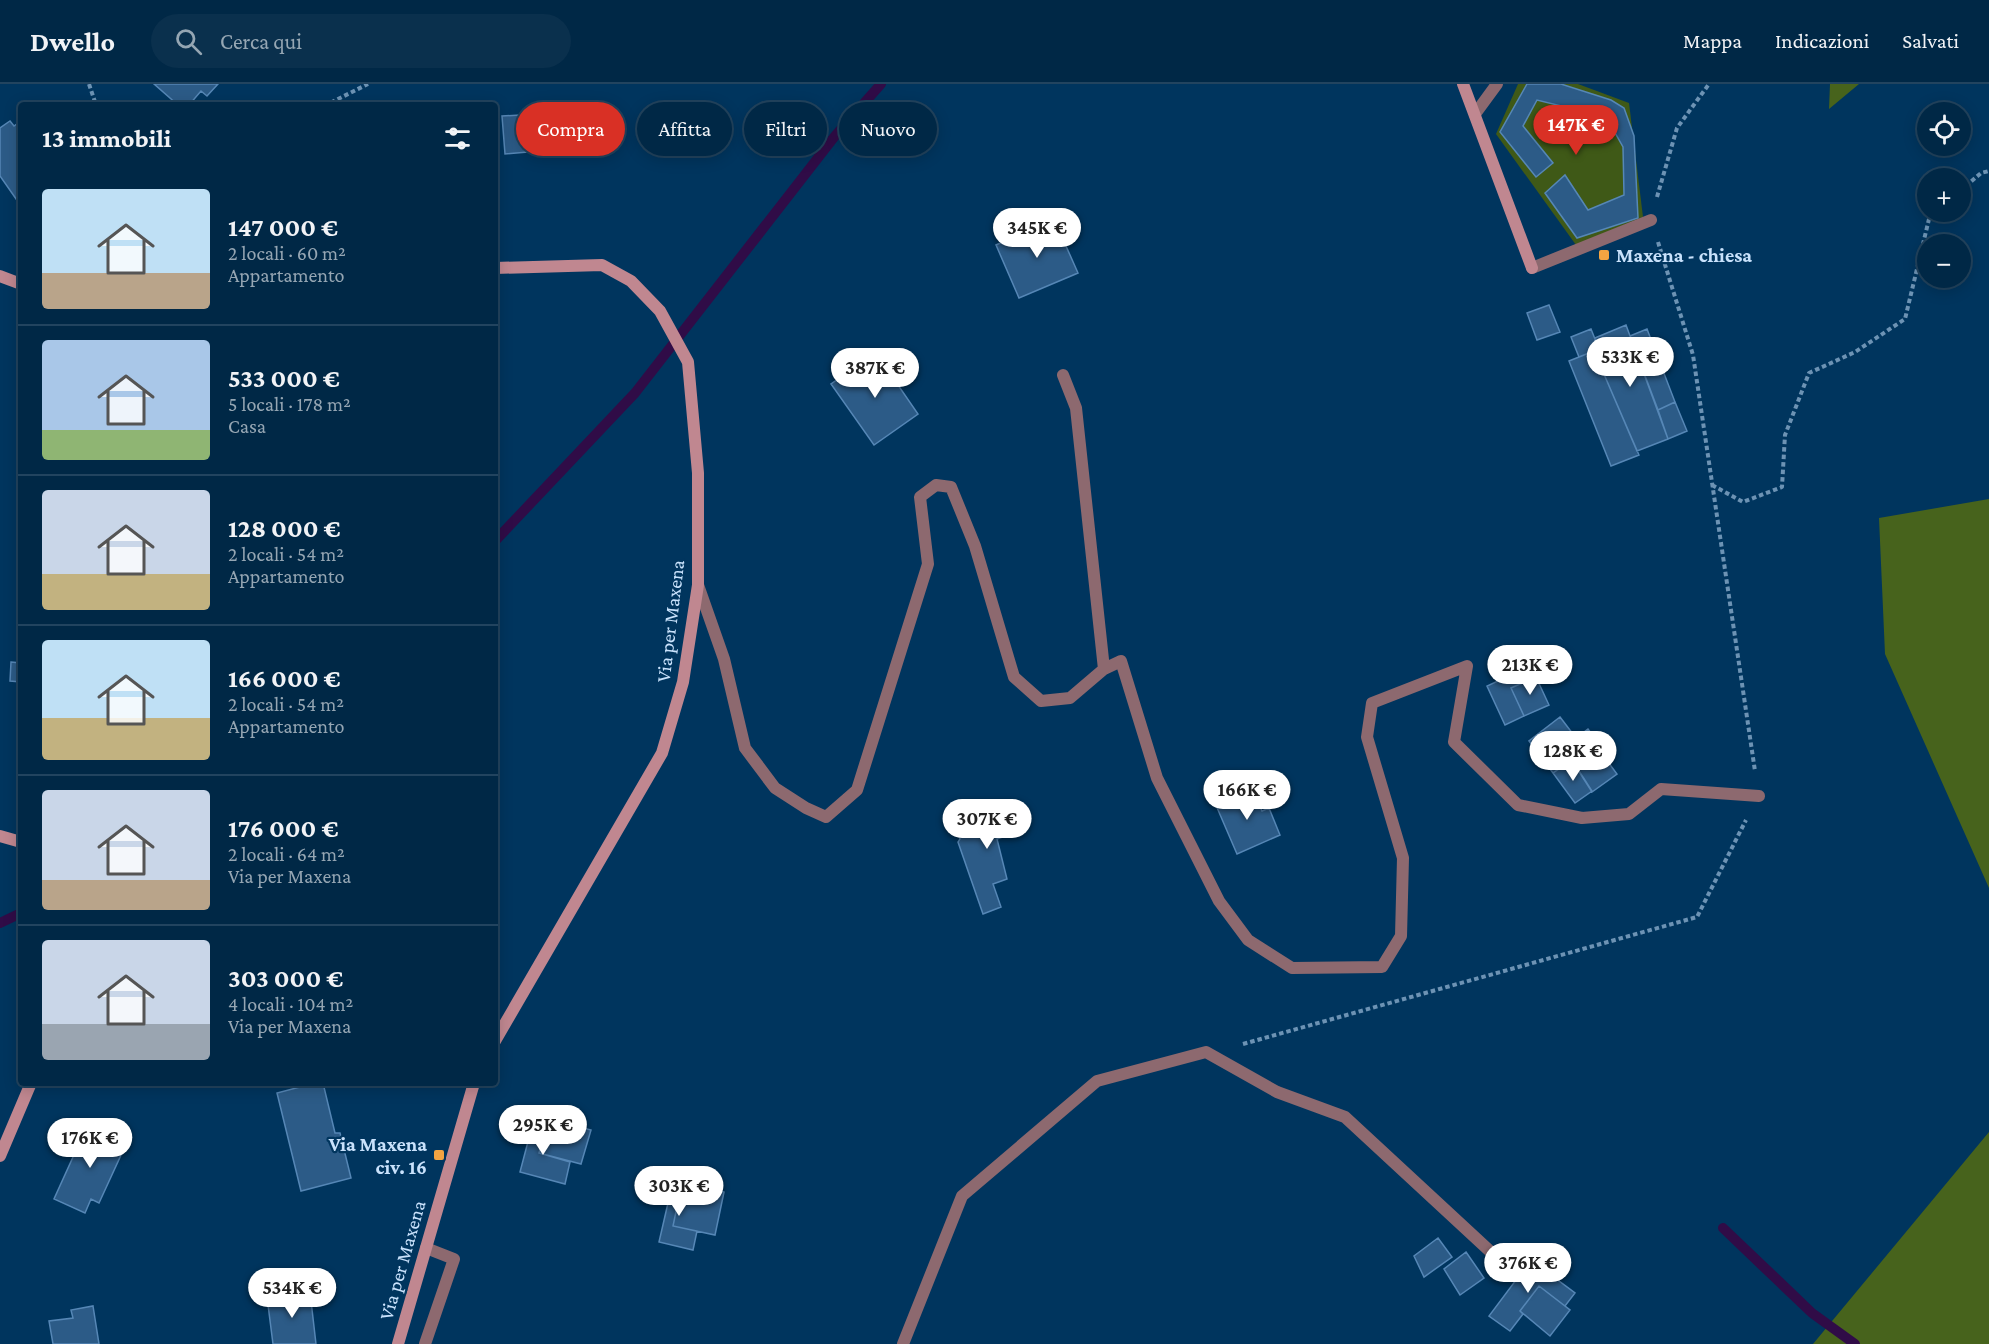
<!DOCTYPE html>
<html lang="it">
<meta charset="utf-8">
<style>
:root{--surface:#002846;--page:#0a304d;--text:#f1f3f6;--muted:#95a6b3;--line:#22445f;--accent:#d93025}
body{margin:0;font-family:"Crimson Pro",serif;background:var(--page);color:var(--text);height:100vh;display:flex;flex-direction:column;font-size:22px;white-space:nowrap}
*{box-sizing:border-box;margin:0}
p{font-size:20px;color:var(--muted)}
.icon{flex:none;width:33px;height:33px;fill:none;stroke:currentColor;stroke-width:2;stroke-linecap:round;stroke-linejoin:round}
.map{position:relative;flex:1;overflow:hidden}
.details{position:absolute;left:18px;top:18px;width:480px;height:984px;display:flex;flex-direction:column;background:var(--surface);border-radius:6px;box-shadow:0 3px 15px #0003,0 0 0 2px var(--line)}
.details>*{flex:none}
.top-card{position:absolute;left:516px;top:18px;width:570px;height:54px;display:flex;gap:12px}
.buttons{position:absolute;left:1917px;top:18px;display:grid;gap:12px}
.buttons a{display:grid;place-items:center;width:54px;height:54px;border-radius:50%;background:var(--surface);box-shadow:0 3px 15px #0003,0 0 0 2px var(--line);font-size:30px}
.price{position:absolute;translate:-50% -51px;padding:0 14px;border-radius:21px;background:#fff;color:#222;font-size:20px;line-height:39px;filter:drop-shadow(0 2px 3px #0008)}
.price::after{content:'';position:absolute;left:50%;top:36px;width:18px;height:14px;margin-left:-9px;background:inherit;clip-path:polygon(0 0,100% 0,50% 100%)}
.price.current{background:var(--accent);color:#fff}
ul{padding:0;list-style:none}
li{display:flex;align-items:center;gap:18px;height:150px;padding:0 24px}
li+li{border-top:2px solid var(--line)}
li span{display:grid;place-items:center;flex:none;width:168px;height:120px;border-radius:6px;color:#555}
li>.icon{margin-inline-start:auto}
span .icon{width:72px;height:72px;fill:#fffc;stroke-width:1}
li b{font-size:26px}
h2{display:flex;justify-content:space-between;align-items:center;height:72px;padding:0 24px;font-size:26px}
.tag{padding:0 21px;border-radius:27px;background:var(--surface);box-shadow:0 3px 15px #0003,0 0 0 2px var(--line);font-size:21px;line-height:54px}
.tag.current{background:var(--accent);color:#fff}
header{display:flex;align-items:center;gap:36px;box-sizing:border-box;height:84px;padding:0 30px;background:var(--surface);border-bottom:2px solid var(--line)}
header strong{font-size:28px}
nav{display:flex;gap:33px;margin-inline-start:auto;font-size:21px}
.search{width:420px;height:54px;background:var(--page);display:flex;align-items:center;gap:15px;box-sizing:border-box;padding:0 21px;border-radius:33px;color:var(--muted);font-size:22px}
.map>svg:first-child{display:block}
.green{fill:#3f5917}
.forest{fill:#47631c}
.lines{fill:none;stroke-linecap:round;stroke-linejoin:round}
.stream{stroke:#300c47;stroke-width:10}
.building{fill:#2c5b87;stroke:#5687b6;stroke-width:1.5}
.path{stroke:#6d93b4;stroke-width:4;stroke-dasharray:4.5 3;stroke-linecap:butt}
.lane{stroke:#8d696f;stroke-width:12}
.street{stroke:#8d696f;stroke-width:12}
.secondary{stroke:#c08790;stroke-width:12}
.poi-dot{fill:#f3a442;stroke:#00355e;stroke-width:2}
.labels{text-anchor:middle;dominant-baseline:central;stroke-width:4.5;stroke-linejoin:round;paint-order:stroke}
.poi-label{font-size:20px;font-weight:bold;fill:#c9e2fc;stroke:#00355e;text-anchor:start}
.street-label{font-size:20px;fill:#c9e2fc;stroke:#00355e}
</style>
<header>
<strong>Dwello</strong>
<div class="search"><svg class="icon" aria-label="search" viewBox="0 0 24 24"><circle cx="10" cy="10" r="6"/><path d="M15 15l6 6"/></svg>Cerca qui</div>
<nav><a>Mappa</a><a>Indicazioni</a><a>Salvati</a></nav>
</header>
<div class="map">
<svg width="1989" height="1260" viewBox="0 0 1989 1260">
<rect width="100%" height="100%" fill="#00355e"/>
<path class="green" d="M1518,0H1578L1629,19L1643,133L1576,161L1496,50Z"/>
<path class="forest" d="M1830,0H1859L1829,25Z
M1989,415V804L1885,570L1879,434Z
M1989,1048V1260H1813Z"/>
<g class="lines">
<path class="stream" d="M495,457L635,309L835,52L881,0
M0,839L21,829
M1723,1144L1812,1229L1855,1260"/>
</g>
<path class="building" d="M154,0H218L207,12L201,7L189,21H178Z
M1527,0H1561L1611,16L1624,24L1634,52L1638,134L1577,154L1545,109L1565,91L1588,126L1624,111L1623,63L1606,33L1537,16L1523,42L1553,79L1536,93L1500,48Z
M537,30L539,67L505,70L502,32Z
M10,37L14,42L21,37V122L0,92V44Z
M1054,135L1078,189L1019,214L996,161Z
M1549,221L1560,248L1537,256L1527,229Z
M1626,241L1668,355L1637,367L1594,267L1599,265L1595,254Z
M1591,245L1599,265L1579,273L1571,253Z
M1647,245L1675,318L1658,326L1630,252Z
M1594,267L1639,371L1611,382L1569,277Z
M876,269L918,330L874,361L831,300Z
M1675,318L1687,347L1668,355L1658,326Z
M11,578L21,579V598L10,597Z
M1530,582L1536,593L1511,604L1524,632L1505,641L1487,602Z
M1536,593L1549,621L1524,632L1511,604Z
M1560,633L1576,654L1588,645L1594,653L1569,672L1572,676L1553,689L1529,657Z
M1591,655L1617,690L1592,708L1569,672Z
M1572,676L1592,707L1575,719L1553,689Z
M1251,703L1262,727L1269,724L1280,751L1237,770L1215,719Z
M1011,718L1022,746L997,755L1007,795L993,800L1001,823L983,830L958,758L960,755L955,738Z
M315,999H323L335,1049H340L351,1094L301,1107L277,1009Z
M535,1031L549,1035L539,1069L570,1078L565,1100L520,1088Z
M549,1035L591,1046L581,1080L539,1069Z
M88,1040L127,1058L99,1119L91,1115L85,1129L54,1115Z
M674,1093L704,1100L702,1109L681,1104L673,1142L697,1147L693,1166L659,1158Z
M703,1103L724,1108L715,1151L673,1142L681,1104L702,1109Z
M1438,1154L1452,1173L1424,1193L1414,1172Z
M1466,1168L1484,1194L1460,1211L1444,1185Z
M1531,1176L1575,1209L1565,1222L1539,1202L1520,1227L1523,1230L1510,1247L1489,1232Z
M1539,1202L1570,1226L1550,1252L1520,1227Z
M310,1208L316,1260H273L267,1213Z
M93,1222L99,1260H53L49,1237L73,1234L71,1226Z"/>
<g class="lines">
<path class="path" d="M89,0L96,21
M316,21L332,18L368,0
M1960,107L1981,89L1989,87
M1657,113L1677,44L1709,0
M1658,158L1693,271L1755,687
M1712,401L1743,418L1782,403L1785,351L1809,289L1855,268L1905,235L1929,135L1938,128
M1243,960L1697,833L1746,736"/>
<path class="lane" d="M903,1260L962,1112L1097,997L1206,968L1277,1008L1345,1033L1493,1170"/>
<path class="street" d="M1475,30L1497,0
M1532,184L1651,136
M1063,291L1076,324L1104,585
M698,501L724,575L745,664L775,704L806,724L826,733L857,706L928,480L920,413L936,401L951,403L975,462L1014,593L1041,617L1070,614L1104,585L1121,577L1157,694L1219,817L1248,856L1292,884L1382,883L1401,852L1403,774L1367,653L1372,619L1467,582L1454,658L1518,721L1582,734L1629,730L1661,705L1759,712
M425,1260L454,1175L426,1164"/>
<path class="secondary" d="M1463,0L1532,184
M495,184L602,181L631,197L660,227L688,278L698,389V501L683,598L662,669L495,957
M0,192L21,200
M0,752L21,758
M0,1072L31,999
M398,1260L474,999"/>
</g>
<g class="poi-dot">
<rect x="1598" y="165" width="12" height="12" rx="3"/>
<rect x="433" y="1065" width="12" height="12" rx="3"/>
</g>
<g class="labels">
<g class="poi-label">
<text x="1616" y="171">Maxena - chiesa</text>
<text x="427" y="1060" text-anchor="end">Via Maxena<tspan x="427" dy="23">civ. 16</tspan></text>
</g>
<g class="street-label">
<text transform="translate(670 537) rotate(-83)">Via per Maxena</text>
<text transform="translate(402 1176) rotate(-74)">Via per Maxena</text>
</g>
</g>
</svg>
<div class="buttons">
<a><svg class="icon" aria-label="locate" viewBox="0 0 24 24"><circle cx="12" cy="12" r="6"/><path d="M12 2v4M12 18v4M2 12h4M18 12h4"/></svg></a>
<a>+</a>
<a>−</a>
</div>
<b class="price current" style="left:1576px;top:72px">147K €</b>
<b class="price" style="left:1037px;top:175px">345K €</b>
<b class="price" style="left:1630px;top:304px">533K €</b>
<b class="price" style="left:875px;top:315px">387K €</b>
<b class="price" style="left:1530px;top:612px">213K €</b>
<b class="price" style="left:1573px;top:698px">128K €</b>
<b class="price" style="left:1247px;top:737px">166K €</b>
<b class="price" style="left:987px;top:766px">307K €</b>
<b class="price" style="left:543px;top:1072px">295K €</b>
<b class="price" style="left:90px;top:1085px">176K €</b>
<b class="price" style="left:679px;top:1133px">303K €</b>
<b class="price" style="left:1528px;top:1210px">376K €</b>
<b class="price" style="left:292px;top:1235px">534K €</b>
<div class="top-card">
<a class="tag current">Compra</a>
<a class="tag">Affitta</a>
<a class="tag">Filtri</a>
<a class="tag">Nuovo</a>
</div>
<section class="details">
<h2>13 immobili<svg class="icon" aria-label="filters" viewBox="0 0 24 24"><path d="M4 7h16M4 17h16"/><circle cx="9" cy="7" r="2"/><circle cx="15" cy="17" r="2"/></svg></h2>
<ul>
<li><span style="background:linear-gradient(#bfe0f5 70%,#b9a48a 0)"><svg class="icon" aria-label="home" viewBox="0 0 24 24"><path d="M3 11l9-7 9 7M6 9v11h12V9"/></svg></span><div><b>147 000 €</b><p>2 locali · 60 m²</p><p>Appartamento</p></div></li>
<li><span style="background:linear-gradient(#a9c7e8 75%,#8fb573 0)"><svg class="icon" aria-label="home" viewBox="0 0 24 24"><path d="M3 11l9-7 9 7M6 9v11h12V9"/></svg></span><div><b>533 000 €</b><p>5 locali · 178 m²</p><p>Casa</p></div></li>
<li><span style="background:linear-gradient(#c9d6e8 70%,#c2b280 0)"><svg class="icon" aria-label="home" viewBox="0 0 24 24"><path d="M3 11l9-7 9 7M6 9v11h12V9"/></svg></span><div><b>128 000 €</b><p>2 locali · 54 m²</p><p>Appartamento</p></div></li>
<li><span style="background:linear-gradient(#bfe0f5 65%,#c2b280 0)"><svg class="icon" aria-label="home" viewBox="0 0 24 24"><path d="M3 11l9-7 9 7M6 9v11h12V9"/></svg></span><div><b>166 000 €</b><p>2 locali · 54 m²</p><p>Appartamento</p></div></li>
<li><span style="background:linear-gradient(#c9d6e8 75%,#b9a48a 0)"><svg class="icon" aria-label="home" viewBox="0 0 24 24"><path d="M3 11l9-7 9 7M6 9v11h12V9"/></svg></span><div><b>176 000 €</b><p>2 locali · 64 m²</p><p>Via per Maxena</p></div></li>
<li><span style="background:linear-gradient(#c9d6e8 70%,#9aa5b1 0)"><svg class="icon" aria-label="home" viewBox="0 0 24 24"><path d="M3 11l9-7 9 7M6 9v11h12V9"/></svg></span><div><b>303 000 €</b><p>4 locali · 104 m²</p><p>Via per Maxena</p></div></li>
</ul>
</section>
</div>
